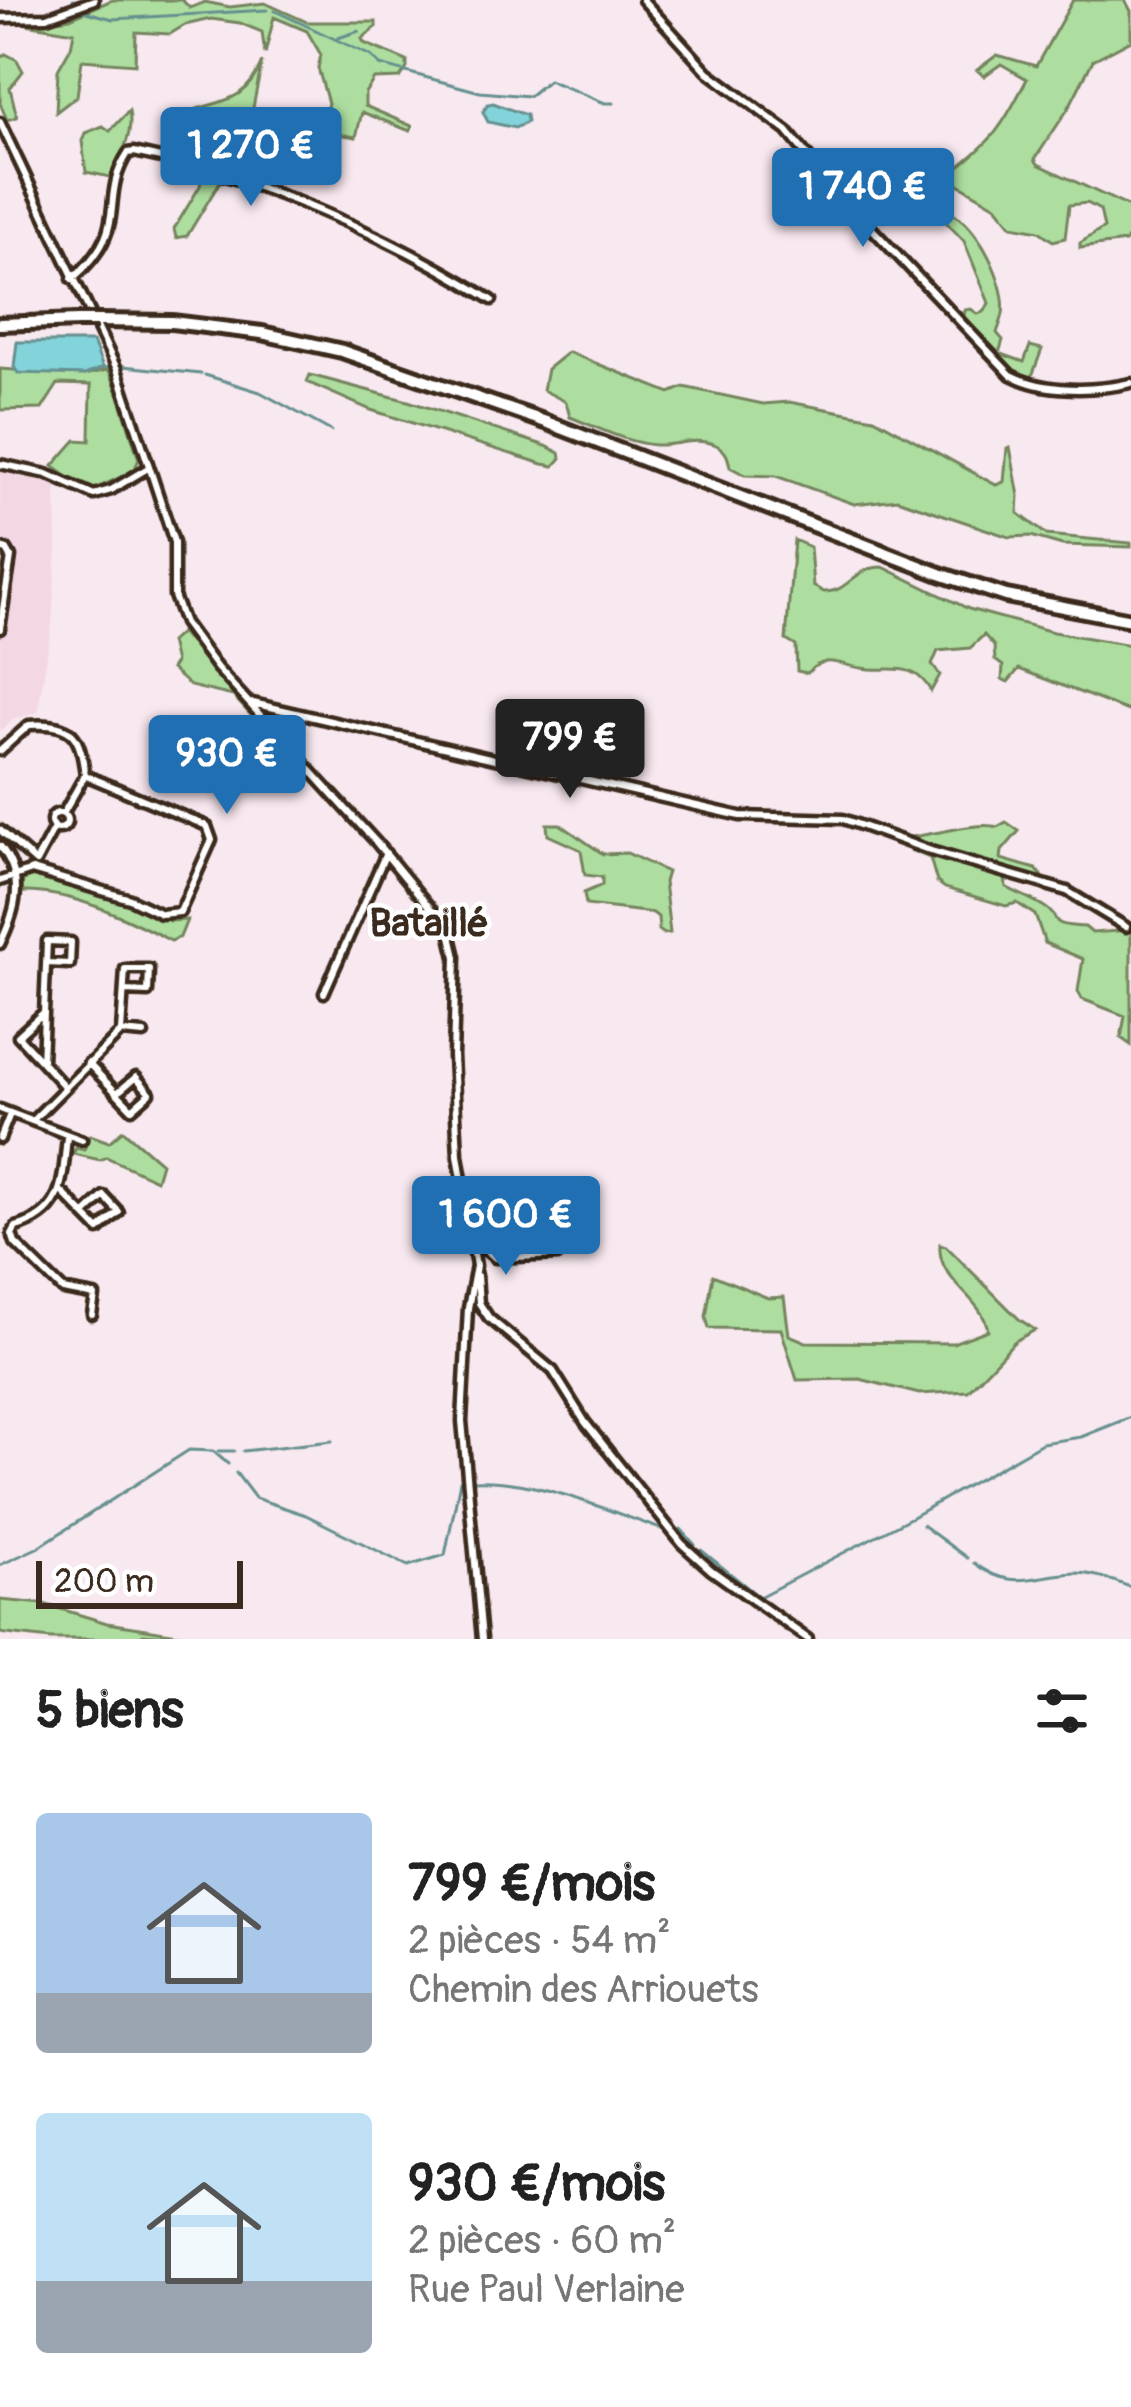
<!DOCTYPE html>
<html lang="fr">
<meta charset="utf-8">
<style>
:root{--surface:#fff;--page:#f6f6f6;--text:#222;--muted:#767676;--accent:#1f6fb2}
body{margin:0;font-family:Pangolin,sans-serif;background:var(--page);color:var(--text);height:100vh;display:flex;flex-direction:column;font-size:45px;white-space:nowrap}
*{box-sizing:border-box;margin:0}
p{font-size:39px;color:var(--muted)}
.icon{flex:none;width:66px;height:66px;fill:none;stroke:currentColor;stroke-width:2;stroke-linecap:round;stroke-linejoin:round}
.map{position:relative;height:1639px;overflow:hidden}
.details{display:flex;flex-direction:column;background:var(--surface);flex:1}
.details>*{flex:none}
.scale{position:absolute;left:36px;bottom:30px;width:207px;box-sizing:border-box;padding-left:12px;border:6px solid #3b2a1e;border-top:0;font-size:33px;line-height:42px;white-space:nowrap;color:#3b2a1e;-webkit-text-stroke:9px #fff;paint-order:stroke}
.price{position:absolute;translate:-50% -102px;padding:0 27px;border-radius:12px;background:var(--accent);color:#fff;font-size:39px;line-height:78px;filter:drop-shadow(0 3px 6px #0008)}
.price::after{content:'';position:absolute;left:50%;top:72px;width:36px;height:27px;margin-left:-18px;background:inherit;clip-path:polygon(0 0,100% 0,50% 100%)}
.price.current{background:#222;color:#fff}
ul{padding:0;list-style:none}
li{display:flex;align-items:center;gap:36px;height:300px;padding:0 36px}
li span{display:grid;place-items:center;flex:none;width:336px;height:240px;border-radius:12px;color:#555}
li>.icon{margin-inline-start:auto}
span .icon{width:144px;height:144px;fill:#fffc;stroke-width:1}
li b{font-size:51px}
h2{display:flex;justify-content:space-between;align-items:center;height:144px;padding:0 36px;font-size:51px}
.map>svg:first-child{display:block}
.built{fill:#f3d8e4}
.green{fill:#adde9f;stroke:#74845e;stroke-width:3}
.water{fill:#82d4da;stroke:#66908f;stroke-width:3}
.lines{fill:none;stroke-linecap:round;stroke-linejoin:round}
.stream{stroke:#66908f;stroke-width:3}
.minor-casing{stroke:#3b2a1e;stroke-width:15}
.trunk-casing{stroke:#3b2a1e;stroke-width:20}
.minor{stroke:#fff;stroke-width:6}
.trunk{stroke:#fff;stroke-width:10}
.trunk-bridge-casing{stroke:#3b2a1e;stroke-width:20;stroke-linecap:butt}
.trunk-bridge{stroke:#fff;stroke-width:10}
.labels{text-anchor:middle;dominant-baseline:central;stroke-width:9;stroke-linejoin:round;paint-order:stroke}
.neighbourhood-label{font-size:39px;font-weight:bold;fill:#3b2a1e;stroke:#fff}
</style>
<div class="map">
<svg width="1131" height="1639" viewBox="0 0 1131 1639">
<rect width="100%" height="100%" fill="#f8e8ef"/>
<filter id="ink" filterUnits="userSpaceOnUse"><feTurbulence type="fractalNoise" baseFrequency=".00833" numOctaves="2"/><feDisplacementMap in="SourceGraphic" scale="24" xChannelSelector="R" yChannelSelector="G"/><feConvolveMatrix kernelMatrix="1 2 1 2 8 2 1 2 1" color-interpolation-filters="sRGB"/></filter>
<g filter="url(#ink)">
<path class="built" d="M0,468L56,483L57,548L52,624L38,712L14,719L0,731Z"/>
<path class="green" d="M112,0H182L190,8L205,2L230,7L265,3L307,22H376V27L362,39L364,43L407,61V68L400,78L374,79L365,93V106L412,126L410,131L362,112L356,137L320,131L328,103L318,68L321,55L307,31L274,17L265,54L262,32L240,23L211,19L185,25L170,34L136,32L135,64L82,60L77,96L56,112L58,70L71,47L74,32L26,24L70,18Z
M1073,0H1125L1131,11V40L1093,60L1068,109L1035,159L1038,164L1131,208V234L1125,242L1080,248V243L1104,228L1100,210L1087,203L1069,205L1065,238L1053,241L1039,231L1012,226L996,206L950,179L952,172C996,138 1001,128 1027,79L1001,64L984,76L977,70L997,55L1036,66Z
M6,54L17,60L23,71L10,88L17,117L7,120L0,103V57Z
M262,62L249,128L235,116L222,121L213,133L207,120L175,118C212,98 243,110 262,62Z
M129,111C134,136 120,152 115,178L86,172L82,141L85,133L103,126L110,131Z
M203,174L221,180L187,236L176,238L174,229L200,186Z
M951,213C977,223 1008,285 1003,314C1002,320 999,326 997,333L1003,340L999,353L1024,362L1030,346L1042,349L1031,379L1004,365L964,317L965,310L971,309L978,314L985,311L989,303L964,241L946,222Z
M568,352L670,393L684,387L763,404L789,402L874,418L996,485L1004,482L1007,448L1010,447L1019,496L1018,513L1047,535L1131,543V547L1062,545L1031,536L1009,537L897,499L854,504L776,476L745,475L730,467C728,455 725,449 714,444C695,437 675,446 655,445C626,443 597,427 570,417L566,402L543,390L547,369Z
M0,369L85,375L108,370C118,384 131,438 139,459L134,471L92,490L79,486L53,466L76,440L90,441L91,385L58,384L42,409L0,410Z
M310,375L408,401L546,446L560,453L561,458L554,466L543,464L371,410L307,382Z
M794,540L810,547L813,586L824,592C850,592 853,567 883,567L969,609L1053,632L1131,645V712L1019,669L1008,682L1002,679L1003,666L995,660L994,646L984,635L970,648L938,651L932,665L940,675L931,691C912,659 890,673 861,668C837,665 827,653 807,673L797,671L796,646L786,640Z
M181,632L216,675L246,701L248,712L233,696L190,686L171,669L175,663L170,642Z
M1006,822L1019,831L1002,851L1001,859L1036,869L1045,879L1017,871L1005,877L1006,887C1018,894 1032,899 1043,906C1065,919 1043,925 1085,927L1092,933L1131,930V1045L1121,1038L1125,1016L1082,999L1078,991L1083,959L1045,943L1035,915L1017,903L1006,906L945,888L937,882L930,858L888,841L904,843L910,837C932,835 980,821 997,827Z
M547,824H560L603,854L627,853L667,872L664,882L670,933L664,934L659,930L658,917L653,913L586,905L584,893L602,885V877L585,875L581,850L548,835Z
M37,875L128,902L169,921L187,920L180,937L171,941C127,918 73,891 22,892L23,880Z
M123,1130L161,1163L156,1180L106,1157L100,1160L73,1154L76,1148L84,1150L90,1135L109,1142Z
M940,1244L946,1246L1019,1319L1035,1330L1015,1341L968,1391L919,1394L860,1379L797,1380L781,1329L709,1328L706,1317L713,1275L768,1298L784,1297L789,1335L806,1342L953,1343L988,1330C982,1296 937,1282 940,1244Z
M0,1600L44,1604L107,1623L210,1639L143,1634L138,1639H51L7,1634L0,1633Z"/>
<path class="water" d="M493,103L526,115L527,122L515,128L488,122L483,112L488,104Z
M17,342H93L103,368L85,375L18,373L14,367Z"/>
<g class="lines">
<path class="stream" d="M73,0L75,1
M83,11L113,19L267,10
M275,11L371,56L380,65L480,92L529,96L548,80L605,103H614
M338,38L359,31
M123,366L201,374
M103,368L111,367
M205,375L260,392L331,431
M218,1451H234
M243,1451L332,1441
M236,1473L255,1498L306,1515L408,1566L445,1555L460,1481
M470,1481C536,1477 602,1509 664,1530
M922,1525L967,1558
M681,1529L695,1545
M701,1550L759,1597L912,1517L1042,1443L1081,1437L1131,1417
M974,1563C1012,1592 1033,1575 1075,1573C1094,1573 1113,1581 1131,1587
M0,1565L37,1548L189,1450L213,1451L228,1464"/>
<g class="minor-casing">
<path id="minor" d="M643,0L708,72L787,131L840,195L1011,375C1045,393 1095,391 1131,383
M0,18L47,17L94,0
M0,122L117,369L174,542V596L184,623L217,668L376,842L450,932L456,957L453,1056L458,1155L476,1266L468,1308L462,1421L482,1639
M72,279C133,227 97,201 128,153L134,152C256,177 387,234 492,300
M0,464L47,474L94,495L111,490L148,468
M0,548L7,550L11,557L0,629
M253,703L740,816L843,819L934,852L1067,891L1126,927
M0,751L29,725C74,722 80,736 85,775L207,826L212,840L180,912L161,914L130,899L32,870L0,881
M51 821a8 8 0 1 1 16 0a8 8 0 1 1-16 0Z
M63,814L85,775
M0,830L36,862
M0,846C26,878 16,911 0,944
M36,862L54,828
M46,963L70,964L71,942L47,941L42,1062L64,1086
M324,993L386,853
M121,1032L144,1034
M42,1062L18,1036L42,1014
M88,1063L132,1109L150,1093L136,1077L117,1093
M0,1109L82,1140
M33,1120L121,1032L125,969H149L148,992L124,991
M67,1137C62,1180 65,1213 16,1227L12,1234L15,1243L63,1290L95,1296L92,1315
M0,1139L10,1114
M61,1191L99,1230L119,1212L104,1196L85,1214
M472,1233L481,1234L486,1250L495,1258L558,1255
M477,1276L479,1303L489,1318L553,1371L585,1422L682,1544L711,1570L808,1639"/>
</g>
<g class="trunk-casing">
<path id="trunk" d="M97,321L172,322L262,333L342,351L546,422L940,574L1006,596L1131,620
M0,324L78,321"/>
</g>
<use href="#minor" class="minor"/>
<use href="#trunk" class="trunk"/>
<g class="trunk-bridge-casing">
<path id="trunk-bridge" d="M78,321H97"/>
</g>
<use href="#trunk-bridge" class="trunk-bridge"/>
</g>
</g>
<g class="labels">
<g class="neighbourhood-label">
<text x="429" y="923">Bataillé</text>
</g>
</g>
</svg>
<div class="scale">200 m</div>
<b class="price" style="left:251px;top:209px">1 270 €</b>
<b class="price" style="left:863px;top:250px">1 740 €</b>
<b class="price current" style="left:570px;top:801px">799 €</b>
<b class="price" style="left:227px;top:817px">930 €</b>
<b class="price" style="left:506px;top:1278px">1 600 €</b>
</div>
<section class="details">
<h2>5 biens<svg class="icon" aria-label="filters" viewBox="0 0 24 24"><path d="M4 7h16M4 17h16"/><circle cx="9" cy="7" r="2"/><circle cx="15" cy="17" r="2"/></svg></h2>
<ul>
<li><span style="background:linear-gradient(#a9c7e8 75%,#9aa5b1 0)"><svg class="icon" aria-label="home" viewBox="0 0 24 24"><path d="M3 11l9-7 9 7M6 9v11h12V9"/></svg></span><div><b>799 €/mois</b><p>2 pièces · 54 m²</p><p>Chemin des Arriouets</p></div></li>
<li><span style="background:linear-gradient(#bfe0f5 70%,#9aa5b1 0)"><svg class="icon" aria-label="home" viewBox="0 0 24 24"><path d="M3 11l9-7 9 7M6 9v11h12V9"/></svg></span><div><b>930 €/mois</b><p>2 pièces · 60 m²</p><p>Rue Paul Verlaine</p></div></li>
</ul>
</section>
